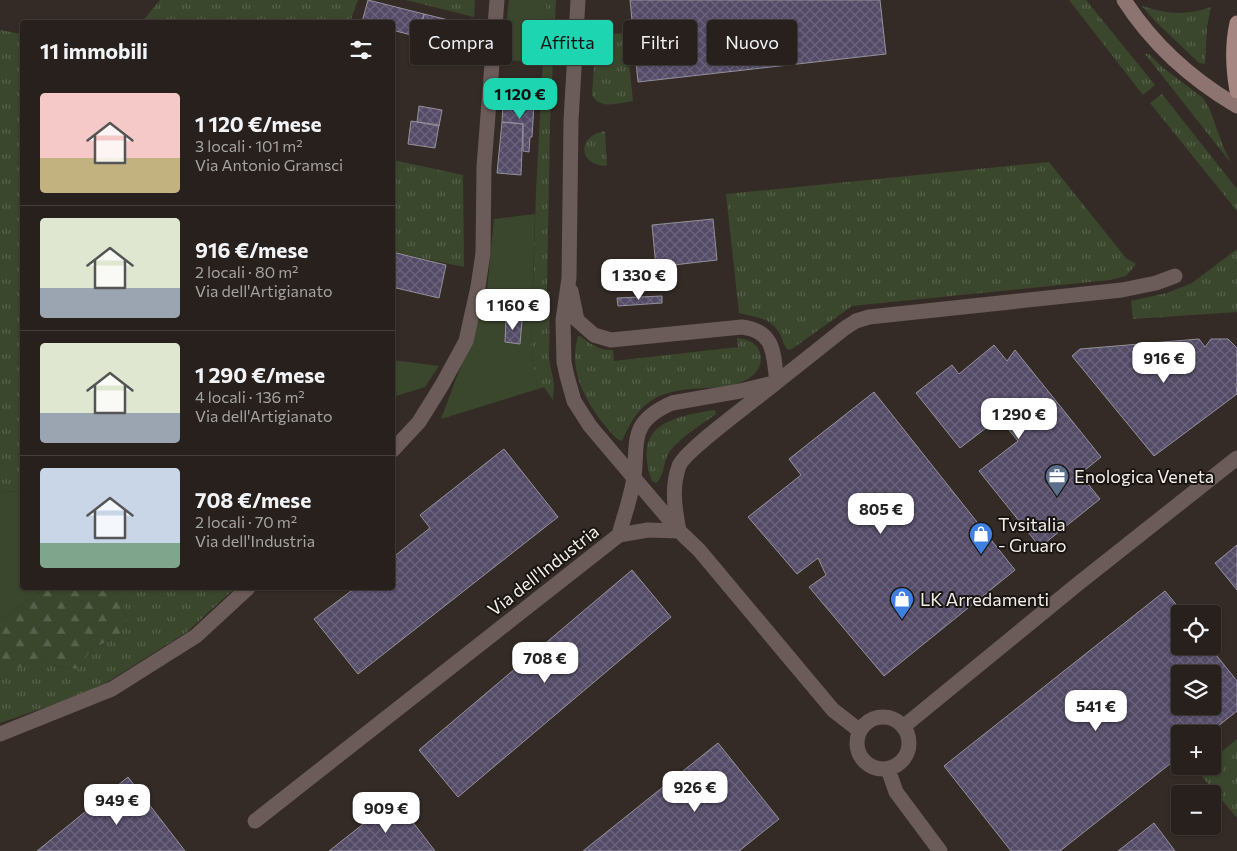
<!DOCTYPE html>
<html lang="it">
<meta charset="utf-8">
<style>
:root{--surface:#27201c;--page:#2f2825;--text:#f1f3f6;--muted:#a4a3a3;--line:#433e3b;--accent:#1ed5b1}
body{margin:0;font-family:Commissioner,sans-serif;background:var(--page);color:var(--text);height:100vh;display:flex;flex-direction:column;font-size:19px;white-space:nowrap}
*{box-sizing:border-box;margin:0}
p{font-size:16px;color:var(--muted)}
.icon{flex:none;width:28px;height:28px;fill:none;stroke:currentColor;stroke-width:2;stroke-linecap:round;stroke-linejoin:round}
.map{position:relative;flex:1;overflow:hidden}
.sheet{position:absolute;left:20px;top:20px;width:375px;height:570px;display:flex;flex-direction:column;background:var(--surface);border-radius:5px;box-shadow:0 1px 4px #0004,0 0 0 1px var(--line)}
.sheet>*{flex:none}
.top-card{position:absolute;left:410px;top:20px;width:475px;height:45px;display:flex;gap:10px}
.buttons{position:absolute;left:1171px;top:605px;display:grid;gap:10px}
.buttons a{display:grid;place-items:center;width:50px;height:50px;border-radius:5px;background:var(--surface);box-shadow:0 1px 4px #0004,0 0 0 1px var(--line);font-size:25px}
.price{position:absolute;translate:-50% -42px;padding:0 11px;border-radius:10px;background:#fff;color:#222;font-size:16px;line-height:32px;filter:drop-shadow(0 1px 2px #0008)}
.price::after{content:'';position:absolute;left:50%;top:30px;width:15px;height:11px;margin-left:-8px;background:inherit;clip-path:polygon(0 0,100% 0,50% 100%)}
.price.on{background:var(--accent);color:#111}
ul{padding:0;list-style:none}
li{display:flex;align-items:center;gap:15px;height:125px;padding:0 20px}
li+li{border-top:1px solid var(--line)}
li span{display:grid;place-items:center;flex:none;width:140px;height:100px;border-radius:5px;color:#555}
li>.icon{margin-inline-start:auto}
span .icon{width:60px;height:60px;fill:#fffc;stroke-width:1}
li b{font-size:21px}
h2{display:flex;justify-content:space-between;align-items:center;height:60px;padding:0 20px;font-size:21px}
.pill{padding:0 18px;border-radius:5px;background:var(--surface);box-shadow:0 1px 4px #0004,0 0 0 1px var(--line);font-size:18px;line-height:45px}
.pill.on{background:var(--accent);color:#111}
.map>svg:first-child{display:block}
.grass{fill:url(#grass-tufts)}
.forest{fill:url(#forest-firs)}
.green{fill:#3a472d}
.building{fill:url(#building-cross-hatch);stroke:#94919c;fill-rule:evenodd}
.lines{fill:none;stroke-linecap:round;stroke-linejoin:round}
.street{stroke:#6b5b59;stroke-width:15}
.secondary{stroke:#8d7470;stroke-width:15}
.primary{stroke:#a78782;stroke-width:15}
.labels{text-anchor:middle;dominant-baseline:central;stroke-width:4;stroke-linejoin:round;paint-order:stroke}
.poi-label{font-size:18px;fill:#f4eeea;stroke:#191512;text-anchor:start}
.street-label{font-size:18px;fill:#f4eeea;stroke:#191512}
</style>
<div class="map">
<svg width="1237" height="851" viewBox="0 0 1237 851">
<defs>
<pattern id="grass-tufts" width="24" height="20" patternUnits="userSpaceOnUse" patternTransform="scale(1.25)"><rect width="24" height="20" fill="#3a472d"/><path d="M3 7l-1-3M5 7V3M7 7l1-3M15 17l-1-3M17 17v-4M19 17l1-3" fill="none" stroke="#57624c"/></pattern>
<pattern id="forest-firs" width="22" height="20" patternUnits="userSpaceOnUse" patternTransform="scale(1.25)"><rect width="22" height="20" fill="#3a472d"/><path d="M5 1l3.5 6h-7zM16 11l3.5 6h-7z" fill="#57624c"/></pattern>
<pattern id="building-cross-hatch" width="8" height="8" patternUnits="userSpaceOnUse" patternTransform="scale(1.25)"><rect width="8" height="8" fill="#544b67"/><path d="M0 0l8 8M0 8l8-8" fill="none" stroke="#6d657d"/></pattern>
</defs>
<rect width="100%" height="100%" fill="#342b26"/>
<path class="grass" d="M160,0H358L350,22H142Z
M406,0H475L474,17Z
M546,0H556L550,123L547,292H550L549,359L554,384L553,400L544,387L538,389L531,353L536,193Z
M1069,0H1086L1155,85L1143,95Z
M1142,6C1168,14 1184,16 1211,7L1207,27L1205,64L1199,63L1155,21Z
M0,30L22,34V492L0,491Z
M626,33L633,101C619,103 599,110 592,95L596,35Z
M1145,54H1149L1162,67L1203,98L1210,110L1223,146L1231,163Z
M1162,94L1237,189V211L1150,103Z
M605,131L607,166C578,166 576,136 605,131Z
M393,160L463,175L464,267L393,252Z
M1049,162L1126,258L1136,264L1126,276L1110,280L852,306L792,349L788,350C784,346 783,341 781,336C772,318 756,317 739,313L726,194Z
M1237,249V312L1133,319L1131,301L1167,293L1192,283Z
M578,336H580C590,344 600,351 613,350L614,361L738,347L737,338C745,339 753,341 757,347C762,354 762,362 758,369C745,392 698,386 676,391C669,393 660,395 654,399C637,409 630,423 622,441L617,439C592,412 566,376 578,336Z
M715,410L716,414C701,425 682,436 670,451C663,460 665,476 656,483L652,481C632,425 670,417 715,410Z
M121,588H235L187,632L93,691L0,723V680L21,667L39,658L58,667L79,669L91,649L118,636L127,621L121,599Z
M1237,739V818L1198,772L1204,766H1212L1213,759Z"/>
<path class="forest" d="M46,588H121V599L127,621L118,636L91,649L79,669L58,667L39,658L21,667L0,680V620Z"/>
<path class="green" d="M509,0H546L543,62L502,60Z
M535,214L531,353L538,389L441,419L486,299L494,219Z
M393,360L439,366L425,387L393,397Z
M0,491L22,492V588H46L0,620Z"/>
<path class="building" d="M368,0L424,14L419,37L392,30V22H362Z
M630,0H880L886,54L638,82Z
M424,14L469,25L462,54L440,48L441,43L419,37Z
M503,103L534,105L532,137H530L529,152L523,151V124L502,122Z
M419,106L442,110L439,126L417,122Z
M411,121L439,125L435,148L408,144Z
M502,122L523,124L521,175L497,173Z
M713,219L717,260L656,267L652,225Z
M392,252L446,265L439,298L392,287Z
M662,296V303L618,306L617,298Z
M506,319L522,320L520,344L505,342Z
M1199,339L1205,347L1211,339H1228L1237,348V382L1236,384L1237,394L1154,456L1072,356L1080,349Z
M994,345L1007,361L1015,350L1101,457L1080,474L1100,499L1040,547L979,471L1018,441L999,418L960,448L916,393L952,365L959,374Z
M874,392L1015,570L884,676L809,587L826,575L818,558L797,574L748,517L801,475L789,459Z
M504,449L558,517L358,674L314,619L355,588H392V558L430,528L420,515Z
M1237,545V590L1215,563Z
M632,570L671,617L458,797L419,750Z
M1165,591L1184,614H1180V646H1209L1237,681V711L1208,734H1180V756L1060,851H1011L944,766ZM1180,674H1212V706H1180Z
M718,743L779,819L739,851H583Z
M128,777L185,851H37Z
M395,799L435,851H329Z
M1154,823L1175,851H1118Z"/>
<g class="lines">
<path class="street" d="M578,0L571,121L569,278L563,320L564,362L567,376L574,401L590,426L679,531L699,550L833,710L860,731
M571,291L577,320L594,335L611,340L742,327C776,331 773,355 777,382
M777,382L845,328L856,321L869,317L1122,290L1156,283L1175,276
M392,451L419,422L442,385L466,341L478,287L483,253L484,166L497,0
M619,535C624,516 631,497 634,478C638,440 629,422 672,403L740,391L777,382C760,396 684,451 679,466C671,488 675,509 679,531
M857 743a26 26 0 1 1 52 0a26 26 0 1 1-52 0Z
M903,727L1079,583L1237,458
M0,734L112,689L196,636L248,588
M888,769L896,792L940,851
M255,821L619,535L648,530L679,531"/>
<path class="secondary" d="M1124,0C1153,45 1191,79 1237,106"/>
<path class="primary" d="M1237,23C1232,45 1233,68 1237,91"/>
</g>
<defs>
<g id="office-pin" transform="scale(1.25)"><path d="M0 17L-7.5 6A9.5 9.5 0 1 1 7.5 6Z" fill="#5c6f8a" stroke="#191512"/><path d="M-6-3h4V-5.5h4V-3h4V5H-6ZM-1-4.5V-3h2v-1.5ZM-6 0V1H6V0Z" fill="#fff"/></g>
<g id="shop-pin" transform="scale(1.25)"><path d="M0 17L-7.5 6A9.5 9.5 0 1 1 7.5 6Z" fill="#3f7fe0" stroke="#191512"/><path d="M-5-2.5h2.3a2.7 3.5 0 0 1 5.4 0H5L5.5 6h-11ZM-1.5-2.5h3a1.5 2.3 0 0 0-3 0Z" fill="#fff"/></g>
</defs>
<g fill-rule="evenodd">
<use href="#office-pin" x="1057" y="476"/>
<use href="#shop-pin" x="981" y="534"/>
<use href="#shop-pin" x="902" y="599"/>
</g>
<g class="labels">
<g class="poi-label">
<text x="1074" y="476">Enologica Veneta</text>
<text x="998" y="524">Tvsitalia<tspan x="998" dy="21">- Gruaro</tspan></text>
<text x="920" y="599">LK Arredamenti</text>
</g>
<g class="street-label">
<text transform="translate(543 570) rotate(-38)">Via dell'Industria</text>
</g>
</g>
</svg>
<div class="buttons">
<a><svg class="icon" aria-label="locate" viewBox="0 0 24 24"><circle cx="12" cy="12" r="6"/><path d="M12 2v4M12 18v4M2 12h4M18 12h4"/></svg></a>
<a><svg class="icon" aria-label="layers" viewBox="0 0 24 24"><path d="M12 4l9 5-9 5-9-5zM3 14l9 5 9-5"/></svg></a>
<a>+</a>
<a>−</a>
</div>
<b class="price on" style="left:520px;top:120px">1 120 €</b>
<b class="price" style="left:639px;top:301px">1 330 €</b>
<b class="price" style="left:513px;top:331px">1 160 €</b>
<b class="price" style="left:1164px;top:384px">916 €</b>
<b class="price" style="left:1019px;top:440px">1 290 €</b>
<b class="price" style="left:881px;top:535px">805 €</b>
<b class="price" style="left:545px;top:684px">708 €</b>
<b class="price" style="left:1096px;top:732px">541 €</b>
<b class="price" style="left:695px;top:813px">926 €</b>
<b class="price" style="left:117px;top:826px">949 €</b>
<b class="price" style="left:386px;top:834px">909 €</b>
<div class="top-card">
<a class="pill">Compra</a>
<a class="pill on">Affitta</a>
<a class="pill">Filtri</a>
<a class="pill">Nuovo</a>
</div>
<section class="sheet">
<h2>11 immobili<svg class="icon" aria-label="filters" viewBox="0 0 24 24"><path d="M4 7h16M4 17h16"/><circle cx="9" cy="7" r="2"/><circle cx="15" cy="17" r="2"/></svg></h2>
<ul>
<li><span style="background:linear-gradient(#f6c9c9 65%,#c2b280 0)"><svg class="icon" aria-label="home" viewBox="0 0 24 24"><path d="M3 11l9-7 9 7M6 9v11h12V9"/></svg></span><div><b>1 120 €/mese</b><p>3 locali · 101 m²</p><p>Via Antonio Gramsci</p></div></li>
<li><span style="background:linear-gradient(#dfe7d0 70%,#9aa5b1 0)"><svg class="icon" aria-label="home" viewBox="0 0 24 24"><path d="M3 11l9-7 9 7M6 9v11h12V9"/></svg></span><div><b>916 €/mese</b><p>2 locali · 80 m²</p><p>Via dell'Artigianato</p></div></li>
<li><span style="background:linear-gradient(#dfe7d0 70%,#9aa5b1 0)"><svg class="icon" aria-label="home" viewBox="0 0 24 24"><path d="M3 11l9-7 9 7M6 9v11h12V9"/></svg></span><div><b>1 290 €/mese</b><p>4 locali · 136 m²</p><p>Via dell'Artigianato</p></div></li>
<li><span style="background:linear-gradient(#c9d6e8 75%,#7fa58c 0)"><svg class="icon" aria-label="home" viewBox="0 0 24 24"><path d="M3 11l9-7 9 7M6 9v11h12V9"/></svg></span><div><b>708 €/mese</b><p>2 locali · 70 m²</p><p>Via dell'Industria</p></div></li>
</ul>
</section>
</div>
